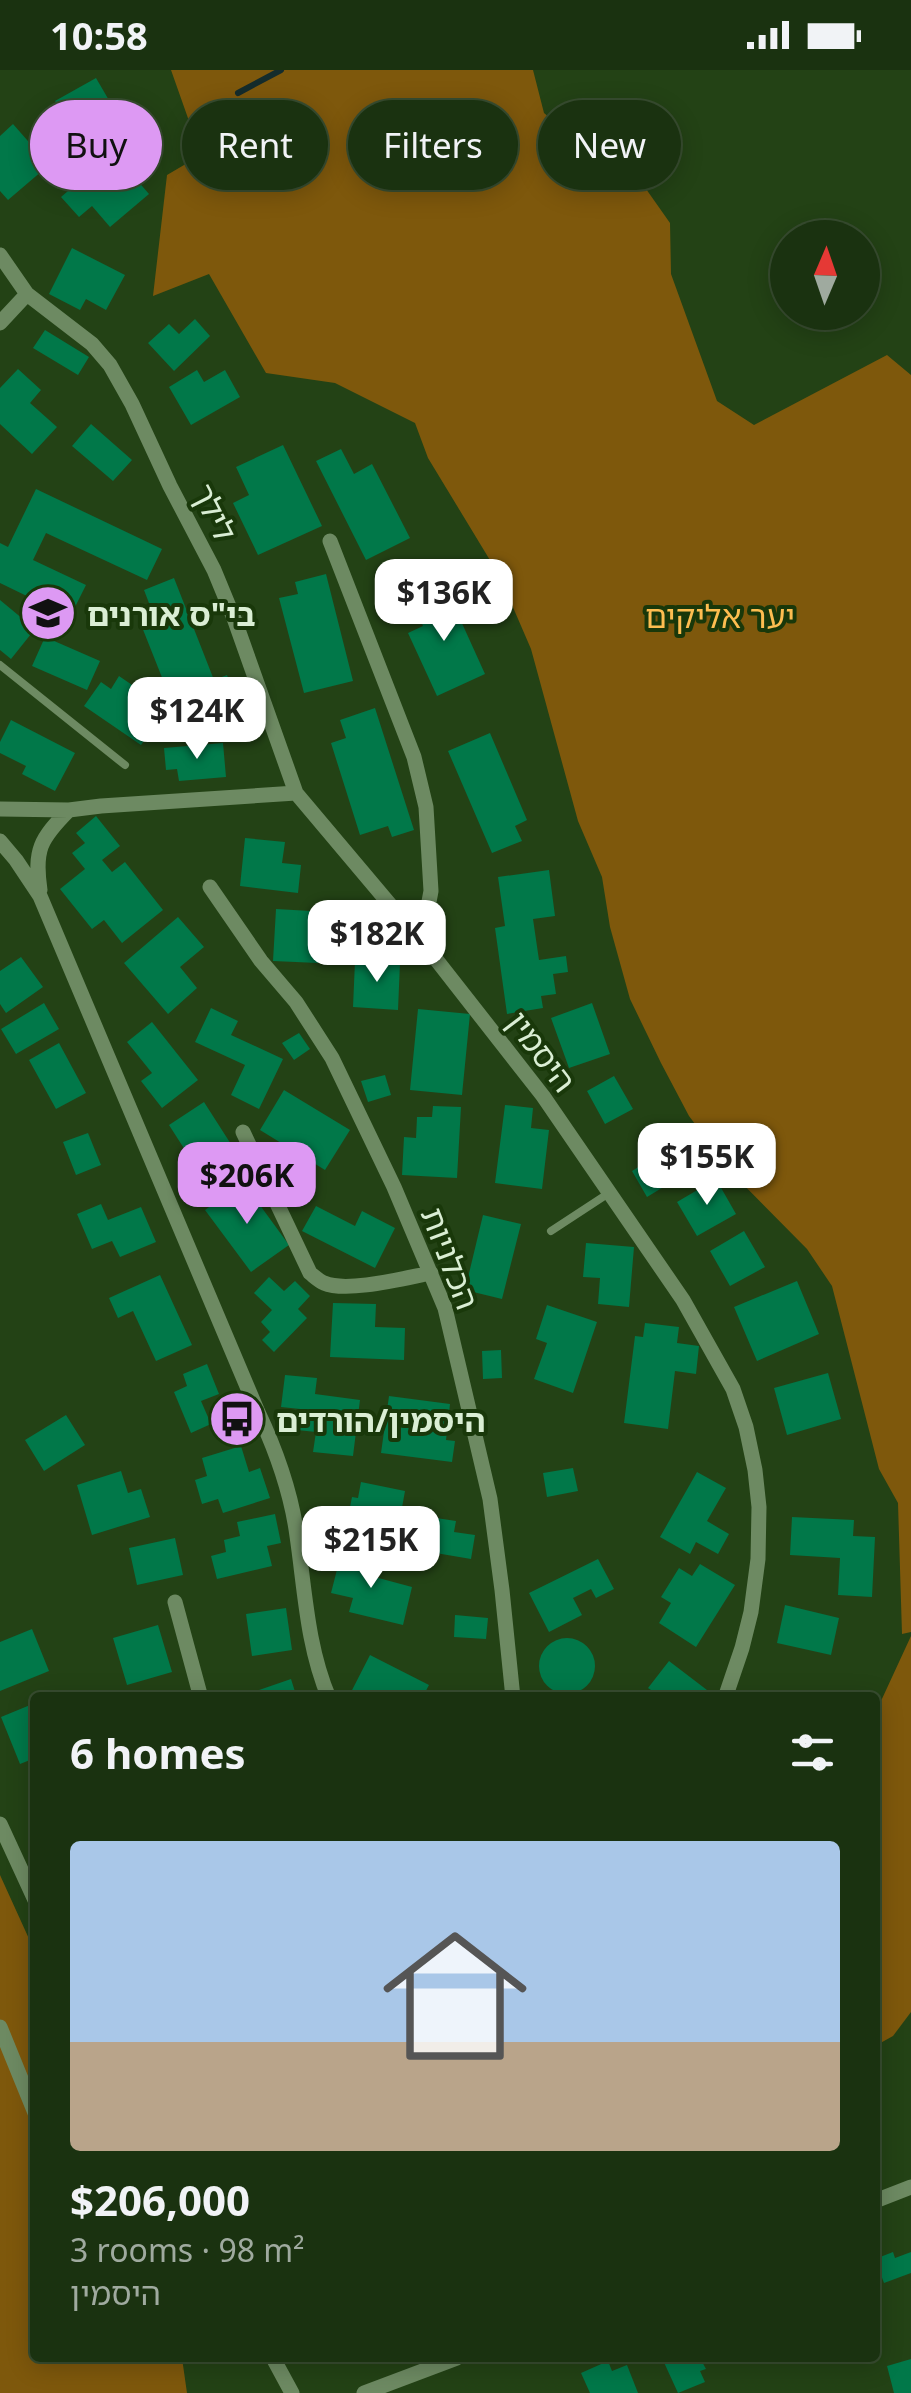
<!DOCTYPE html>
<meta charset="utf-8">
<style>
:root{--surface:#1a3210;--page:#233a19;--text:#f1f3f6;--muted:#9faa9f;--line:#384d30;--accent:#dd99f3}
body{margin:0;font-family:"Noto Sans","Noto Sans Hebrew",sans-serif;background:var(--page);color:var(--text);height:100vh;display:flex;flex-direction:column;font-size:38px;white-space:nowrap}
*{box-sizing:border-box;margin:0}
p{font-size:32px;color:var(--muted)}
.icon{flex:none;width:55px;height:55px;fill:none;stroke:currentColor;stroke-width:2;stroke-linecap:round;stroke-linejoin:round}
.map{position:relative;flex:1;overflow:hidden}
.drawer{position:absolute;left:30px;top:1622px;width:850px;height:670px;display:flex;flex-direction:column;background:var(--surface);border-radius:10px;box-shadow:0 5px 25px #0003,0 0 0 2px var(--line)}
.drawer>*{flex:none}
.hud{position:absolute;left:30px;top:30px;width:852px;height:90px;display:flex;gap:20px}
.needle{width:65px;rotate:2deg}
.controls{position:absolute;left:770px;top:150px;display:grid;gap:20px}
.controls a{display:grid;place-items:center;width:110px;height:110px;border-radius:50%;background:var(--surface);box-shadow:0 5px 25px #0003,0 0 0 2px var(--line);font-size:50px}
.price{position:absolute;translate:-50% -85px;padding:0 22px;border-radius:20px;background:#fff;color:#222;font-size:32px;line-height:65px;filter:drop-shadow(0 2px 5px #0008)}
.price::after{content:'';position:absolute;left:50%;top:60px;width:30px;height:22px;margin-left:-15px;background:inherit;clip-path:polygon(0 0,100% 0,50% 100%)}
.price.selected{background:var(--accent);color:#111}
ul{padding:0;list-style:none}
li{display:grid;align-content:center;gap:20px;height:530px;padding:0 40px}
li+li{border-top:2px solid var(--line)}
li span{display:grid;place-items:center;height:310px;border-radius:10px;color:#555}
li>.icon{margin-inline-start:auto}
span .icon{width:180px;height:180px;fill:#fffc;stroke-width:1}
li b{font-size:42px}
h2{display:flex;justify-content:space-between;align-items:center;height:120px;padding:0 40px;font-size:42px}
.pill{padding:0 35px;border-radius:45px;background:var(--surface);box-shadow:0 5px 25px #0003,0 0 0 2px var(--line);font-size:35px;line-height:90px}
.pill.selected{background:var(--accent);color:#111}
.status{display:flex;justify-content:space-between;align-items:center;height:70px;padding:0 50px;background:var(--surface);direction:ltr}
.status svg{height:28px;fill:currentColor}
.map>svg:first-child{display:block}
.green{fill:#7e580c}
.lines{fill:none;stroke-linecap:round;stroke-linejoin:round}
.stream{stroke:#142c2c;stroke-width:6}
.building{fill:#017849}
.service{stroke:#6d8a62;stroke-width:8}
.minor{stroke:#6d8a62;stroke-width:15}
.labels{text-anchor:middle;dominant-baseline:central;stroke-width:8;stroke-linejoin:round;paint-order:stroke}
.street-label{font-size:32px;fill:#daeed4;stroke:#19380a}
.poi-label{font-size:32px;font-weight:bold;fill:#daeed4;stroke:#19380a;text-anchor:start}
.park-label{font-size:32px;fill:#fdbd50;stroke:#19380a}
</style>
<div class="status"><b>10:58</b><svg viewBox="0 0 49 12"><path d="M0 12V9h3v3zM5 12V6h3v6zM10 12V3h3v9zM15 12V0h3v12zM26 1h20v11H26zM47 4h2v5h-2z"/></svg></div>
<div class="map">
<svg width="911" height="2323" viewBox="0 0 911 2323">
<rect width="100%" height="100%" fill="#234215"/>
<path class="green" d="M171,0H533L544,43L568,63L613,72L670,153L671,204L717,331L754,355L887,285L911,305V1562L902,1564L898,1433L879,1399L832,1216L807,1179L732,1103L689,1046L661,993L630,929L610,857L602,807L578,751L531,579L499,505L428,388L415,353L335,313L266,303L209,204L153,226L167,105L201,85Z
M911,1566V1942L893,1966L875,1976V1644Z
M0,1805L35,1882V2288H182L187,2323H0Z"/>
<g class="lines">
<path class="stream" d="M238,23L281,0"/>
</g>
<path class="building" d="M96,8L134,73L111,87L101,68L82,79L55,31Z
M13,54L49,95L8,130L0,121V66Z
M101,93L112,106L124,95L149,124L110,157L92,136L79,147L61,127Z
M72,178L125,205L106,240L86,229L80,240L49,224Z
M195,249L210,266L174,301L148,273L169,254L179,264Z
M45,260L89,287L78,305L33,278Z
M18,299L41,320L30,333L57,357L32,384L0,354V318Z
M197,300L204,312L225,300L240,327L191,355L169,317Z
M91,354L132,390L113,411L72,376Z
M283,375L322,456L258,485L233,433L249,425L236,397Z
M341,379L354,404L372,394L410,468L366,490L316,391Z
M36,419L162,479L147,510L46,463L33,490L86,515L70,547L0,513V473L8,477Z
M326,504L353,611L304,623L279,528L298,524L295,512Z
M174,508L214,610L227,605L243,646L186,668L138,547L152,541L144,520Z
M446,518L485,604L437,626L408,563L423,556L413,533Z
M0,530L35,559L11,589L0,580Z
M45,567L100,591L87,620L32,596Z
M119,606L157,632L147,646L157,653L141,675L84,636L101,612L111,619Z
M375,638L414,760L392,767L388,756L360,765L331,673L346,668L340,650Z
M11,650L75,683L55,721L22,704L26,696L0,683V672Z
M490,663L527,750L515,756L522,771L492,783L448,681Z
M223,673L226,707L179,711L177,699L166,700L164,678Z
M96,746L120,776L102,790L112,802L125,792L163,840L122,873L104,850L92,859L60,819L85,799L72,783L85,773L76,763Z
M245,768L285,772L282,793L301,795L298,823L240,816Z
M549,800L555,846L533,849L539,890L566,886L568,902L553,904L556,924L541,926L543,938L507,944L495,858L505,856L498,807Z
M276,839L311,841L310,855L341,856L340,875L319,874L318,893L273,891Z
M178,847L204,877L180,897L197,918L168,944L124,893Z
M21,887L43,917L6,943L0,934V901Z
M355,891L400,893L398,940L353,937Z
M44,933L59,959L16,984L1,959Z
M592,933L610,984L569,998L551,948Z
M211,938L238,951L231,965L283,989L259,1039L231,1025L245,995L195,972Z
M418,939L470,944L462,1025L410,1020Z
M152,952L198,1010L162,1038L141,1011L152,1003L127,972Z
M299,963L310,979L294,990L282,973Z
M59,973L86,1023L56,1039L29,990Z
M385,1005L391,1025L368,1032L361,1011Z
M614,1006L633,1039L605,1054L587,1021Z
M284,1020L350,1060L325,1100L260,1060Z
M204,1032L236,1082L201,1105L169,1055Z
M505,1035L533,1038L531,1058L549,1060L542,1119L495,1113Z
M433,1036L461,1037L457,1108L402,1105L404,1067L416,1068L417,1047H432Z
M88,1063L101,1095L76,1105L63,1072Z
M682,1070L698,1096L647,1127L632,1101Z
M716,1109L736,1144L697,1166L677,1132Z
M243,1112L289,1175L251,1202L205,1140Z
M101,1134L108,1150L141,1137L156,1172L120,1187L112,1171L92,1179L77,1144Z
M316,1136L355,1156L362,1141L395,1158L375,1198L302,1161Z
M483,1145L521,1154L502,1229L465,1220Z
M744,1161L765,1197L730,1216L710,1181Z
M586,1173L634,1177L629,1237L598,1234L600,1208L583,1207Z
M160,1205L192,1275L156,1291L133,1241L118,1248L109,1228Z
M269,1207L284,1221L295,1211L310,1226L298,1239L307,1248L274,1282L262,1270L270,1262L261,1252L272,1240L254,1223Z
M797,1211L819,1264L757,1291L734,1237Z
M333,1233L376,1234L375,1257L405,1258L404,1290L330,1287Z
M547,1235L597,1252L573,1323L534,1309L547,1273L536,1269Z
M645,1253L679,1257L677,1273L699,1276L696,1304L675,1301L668,1359L624,1353L635,1266L643,1267Z
M501,1280L502,1308L483,1309L482,1281Z
M207,1294L219,1324L201,1331L211,1354L191,1363L174,1322L187,1316L183,1304Z
M828,1303L841,1349L787,1365L774,1318Z
M285,1305L317,1308L315,1324L360,1330L353,1386L313,1382L316,1362L297,1360L300,1339L281,1337Z
M389,1326L450,1334L446,1370L455,1371L452,1392L381,1383Z
M66,1345L85,1375L44,1401L25,1370Z
M241,1376L249,1402L260,1398L270,1428L223,1443L218,1429L202,1434L195,1410L207,1406L202,1388Z
M573,1398L578,1421L547,1427L543,1403Z
M121,1401L128,1423L141,1419L150,1447L92,1465L77,1415Z
M697,1402L726,1418L707,1451L729,1464L718,1484L696,1472L690,1484L660,1467Z
M361,1412L405,1421L396,1471L345,1462L352,1427L358,1428Z
M275,1444L281,1473L267,1476L272,1496L217,1509L211,1486L226,1482L224,1470L240,1466L237,1452Z
M423,1446L456,1451L454,1462L475,1465L471,1489L418,1480Z
M792,1447L854,1450L853,1466L875,1467L872,1527L838,1525L840,1488L790,1485Z
M175,1468L183,1505L137,1515L129,1478Z
M341,1484L374,1493L371,1506L412,1517L403,1555L349,1542L353,1528L331,1523Z
M598,1489L614,1519L596,1528L591,1519L573,1528L582,1545L549,1562L529,1523Z
M700,1494L735,1515L696,1577L659,1553L671,1533L661,1527L679,1498L692,1506Z
M785,1535L839,1548L831,1585L777,1573Z
M286,1538L292,1580L252,1586L246,1544Z
M455,1545L488,1548L486,1569L454,1567Z
M158,1555L172,1602L127,1615L113,1568Z
M32,1559L49,1601L0,1621V1572Z
M539 1596a28 28 0 1 1 56 0a28 28 0 1 1-56 0Z
M370,1585L429,1615L422,1628L349,1626Z
M669,1591L707,1620L701,1628H654L657,1624L648,1618Z
M291,1609L297,1628H254L253,1622Z
M35,1633V1688L20,1694L1,1647Z
M893,2182L895,2188L911,2182V2203L884,2213L875,2189Z
M662,2288H700L706,2299L700,2301L705,2312L678,2323Z
M911,2289V2323H894L887,2296Z
M608,2291L612,2301L627,2295L638,2323H590L581,2303Z"/>
<g class="lines">
<path class="service" d="M0,595L125,695
M551,1161L609,1123"/>
<path class="minor" d="M0,185L27,224L0,253
M27,224L92,274L110,295L132,334L170,416L214,500L235,551L296,723L435,888L543,1026L683,1230L733,1319L746,1357L755,1400L759,1437L758,1489L751,1542L742,1578L725,1628
M330,471L414,687L426,737L431,821L428,837L421,848L410,858
M0,739L69,740L101,736L296,723
M0,771L16,790L40,826L257,1340C276,1380 291,1421 297,1466C305,1521 307,1576 329,1628
M210,817L261,891L296,932L332,988L394,1117L445,1238L490,1429L502,1520L513,1628
M40,820C34,780 40,769 69,740
M243,1062L310,1203C315,1207 319,1211 324,1213C347,1223 405,1208 431,1203
M175,1532L201,1628
M0,1754L35,1830
M0,1957L35,2043
M875,2131L911,2117
M273,2288L292,2323
M364,2323L457,2288"/>
</g>
<defs>
<g id="school-disc" transform="scale(2.875)"><circle r="9.5" fill="#dd99f3" stroke="#19380a"/><path d="M0-5L7-2L0 1L-7-2ZM-4 1L0 2.5L4 1V4Q0 6-4 4Z" fill="#111"/></g>
<g id="bus-disc" transform="scale(2.875)"><circle r="9.5" fill="#dd99f3" stroke="#19380a"/><path d="M-5-6H5V4H4V6H2V4H-2V6H-4V4H-5ZM-3.5-4V0h7V-4ZM-3.5 1.2v1.5H-2V1.2ZM2 1.2v1.5H3.5V1.2Z" fill="#111"/></g>
</defs>
<g fill-rule="evenodd">
<use href="#school-disc" x="48" y="543"/>
<use href="#bus-disc" x="237" y="1349"/>
</g>
<g class="labels">
<g class="street-label">
<text transform="translate(215 442) rotate(63)">לילך</text>
<text transform="translate(542 981) rotate(53)">היסמין</text>
<text transform="translate(451 1188) rotate(69)">הכלניות</text>
</g>
<g class="poi-label">
<text x="87" y="543">בי"ס אורנים</text>
<text x="276" y="1349">היסמין/הורדים</text>
</g>
<g class="park-label">
<text x="720" y="545">יער אליקים</text>
</g>
</g>
</svg>
<div class="controls">
<a><svg class="needle" viewBox="-14 -14 28 28"><path d="M0-13l5 13h-10z" fill="#e53935"/><path d="M0 13l5-13h-10z" fill="#9faa9f"/></svg></a>
</div>
<b class="price" style="left:444px;top:574px">$136K</b>
<b class="price" style="left:197px;top:692px">$124K</b>
<b class="price" style="left:377px;top:915px">$182K</b>
<b class="price" style="left:707px;top:1138px">$155K</b>
<b class="price selected" style="left:247px;top:1157px">$206K</b>
<b class="price" style="left:371px;top:1521px">$215K</b>
<div class="hud">
<a class="pill selected">Buy</a>
<a class="pill">Rent</a>
<a class="pill">Filters</a>
<a class="pill">New</a>
</div>
<section class="drawer">
<h2>6 homes<svg class="icon" aria-label="filters" viewBox="0 0 24 24"><path d="M4 7h16M4 17h16"/><circle cx="9" cy="7" r="2"/><circle cx="15" cy="17" r="2"/></svg></h2>
<ul>
<li><span style="background:linear-gradient(#a9c7e8 65%,#b9a48a 0)"><svg class="icon" aria-label="home" viewBox="0 0 24 24"><path d="M3 11l9-7 9 7M6 9v11h12V9"/></svg></span><div><b>$206,000</b><p>3 rooms · 98 m²</p><p>היסמין</p></div></li>
</ul>
</section>
</div>
